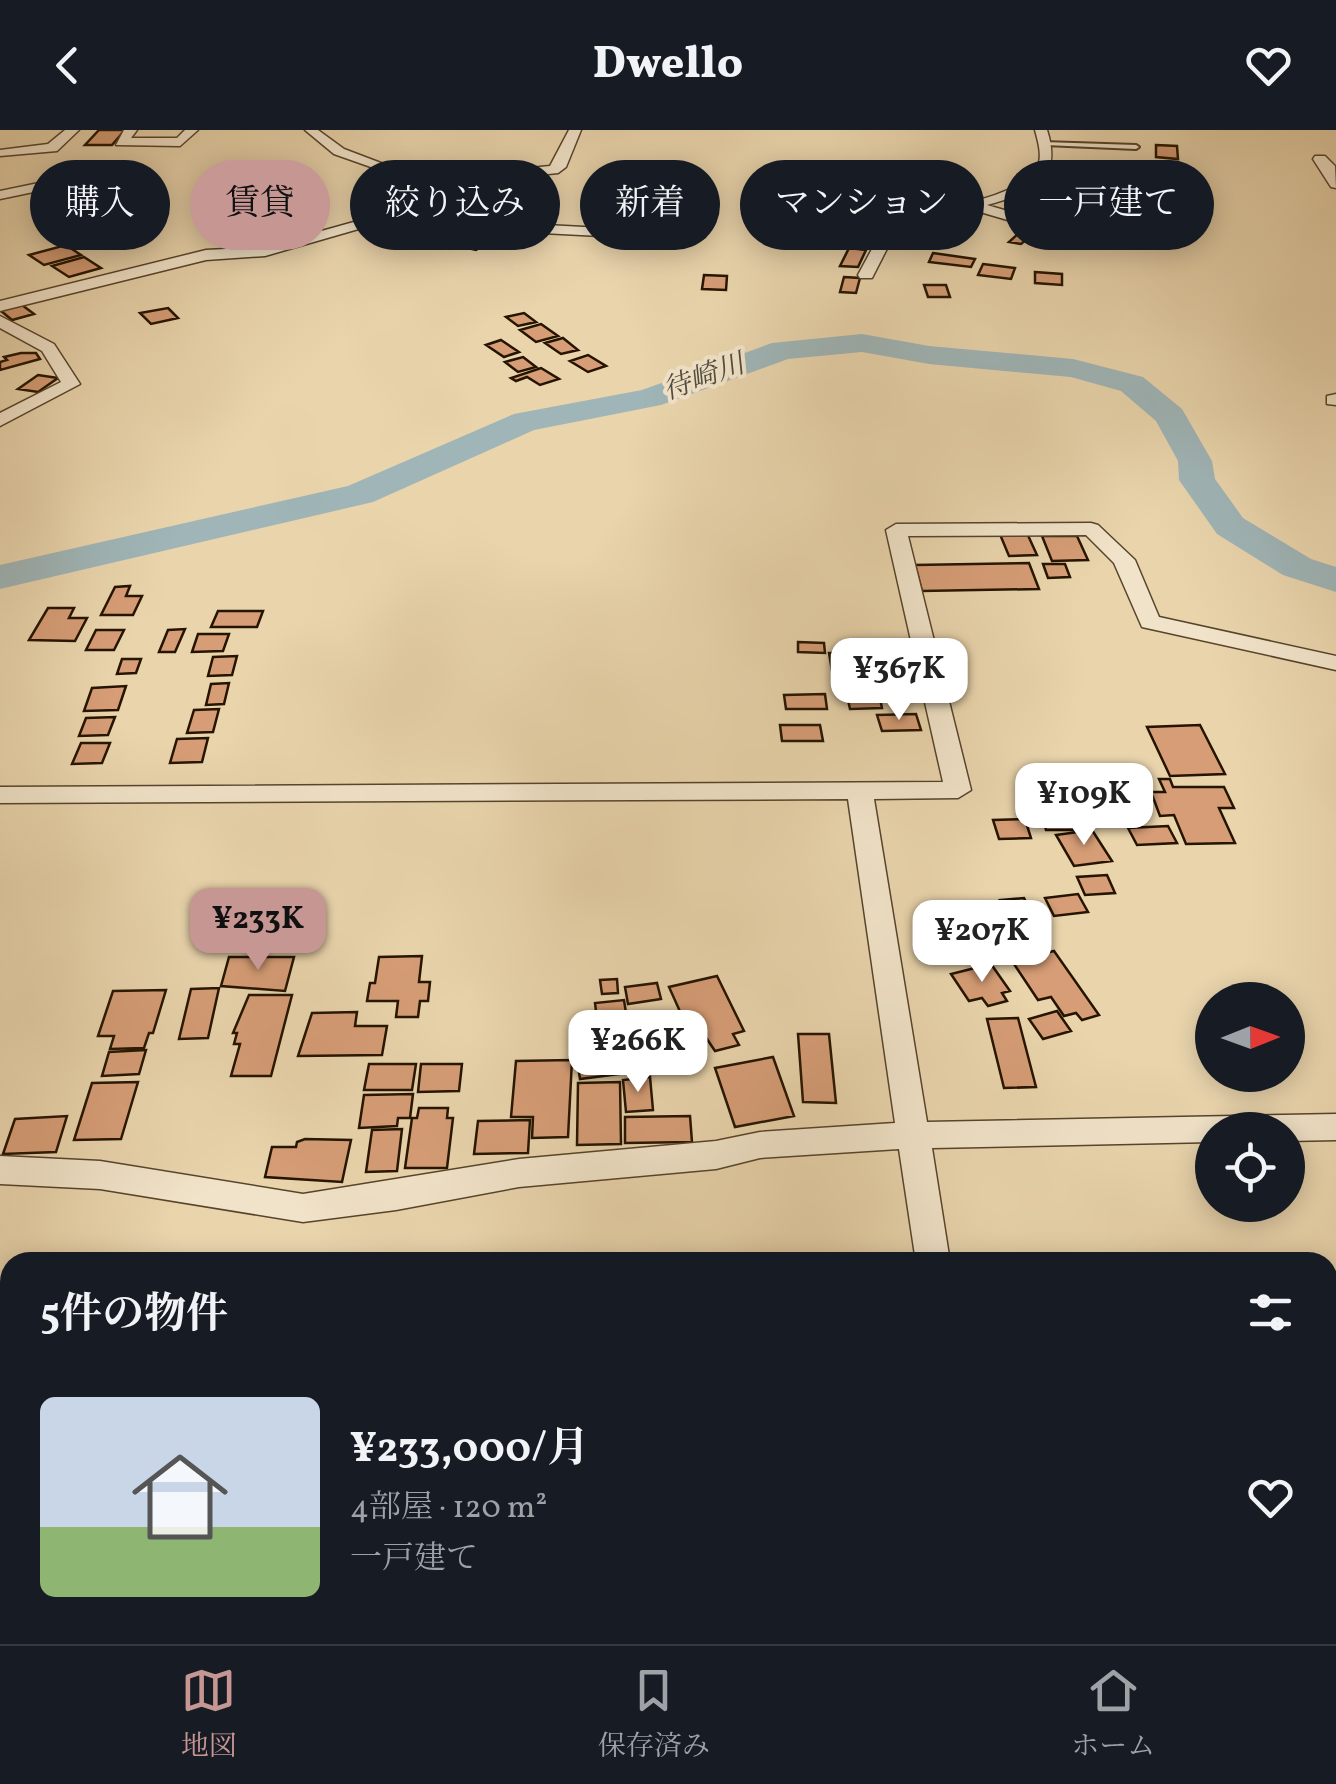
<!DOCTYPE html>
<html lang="ja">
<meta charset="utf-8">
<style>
:root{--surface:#171b24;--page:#20242c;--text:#f1f3f6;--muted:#9ea1a6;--line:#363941;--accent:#c59692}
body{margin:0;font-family:Vollkorn,"Noto Serif JP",serif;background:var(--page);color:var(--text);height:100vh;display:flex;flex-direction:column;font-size:38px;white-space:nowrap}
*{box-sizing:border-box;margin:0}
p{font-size:32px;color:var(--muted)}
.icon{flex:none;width:55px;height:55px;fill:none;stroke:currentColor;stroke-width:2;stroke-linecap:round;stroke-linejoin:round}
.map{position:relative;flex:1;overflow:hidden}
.side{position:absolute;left:0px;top:1122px;width:1338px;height:392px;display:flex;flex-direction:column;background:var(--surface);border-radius:30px 30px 0 0;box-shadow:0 5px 25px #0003}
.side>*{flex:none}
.hud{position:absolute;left:30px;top:30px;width:1278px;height:90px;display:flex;gap:20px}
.needle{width:65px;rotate:89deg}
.fabs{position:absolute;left:1195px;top:852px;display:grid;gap:20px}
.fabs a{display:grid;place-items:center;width:110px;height:110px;border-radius:50%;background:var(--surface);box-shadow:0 5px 25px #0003;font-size:50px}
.price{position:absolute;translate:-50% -85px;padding:0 22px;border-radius:20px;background:#fff;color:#222;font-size:32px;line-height:65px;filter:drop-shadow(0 2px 5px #0008)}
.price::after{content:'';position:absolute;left:50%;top:60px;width:30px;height:22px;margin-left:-15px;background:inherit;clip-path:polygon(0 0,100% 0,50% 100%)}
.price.active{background:var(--accent);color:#111}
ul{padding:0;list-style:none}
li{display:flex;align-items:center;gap:30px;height:250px;padding:0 40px}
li+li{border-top:2px solid var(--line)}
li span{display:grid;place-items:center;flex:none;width:280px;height:200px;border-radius:15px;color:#555}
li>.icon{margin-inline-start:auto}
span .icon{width:120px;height:120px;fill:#fffc;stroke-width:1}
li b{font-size:42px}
h2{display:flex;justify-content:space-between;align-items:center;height:120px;padding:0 40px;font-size:42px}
.tag{padding:0 35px;border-radius:45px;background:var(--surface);box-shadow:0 5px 25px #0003;font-size:35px;line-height:90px}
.tag.active{background:var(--accent);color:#111}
header{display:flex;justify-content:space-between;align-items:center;height:130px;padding:0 40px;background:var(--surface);font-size:45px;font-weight:800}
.tabs{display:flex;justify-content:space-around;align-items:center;height:140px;border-top:2px solid var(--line);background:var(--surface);font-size:28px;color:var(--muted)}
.tabs a{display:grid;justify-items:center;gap:5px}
.tabs .active{color:var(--accent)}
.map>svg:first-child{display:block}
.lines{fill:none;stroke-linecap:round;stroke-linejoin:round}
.river{fill:#9fb5b7;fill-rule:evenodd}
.building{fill:#d69d76;stroke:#251400;stroke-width:2.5}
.service-casing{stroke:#56442b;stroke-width:4}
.minor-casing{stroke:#56442b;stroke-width:3}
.service{fill:#f1e3c9;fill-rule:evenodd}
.minor{fill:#f1e3c9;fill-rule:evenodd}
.labels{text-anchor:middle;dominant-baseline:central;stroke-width:8;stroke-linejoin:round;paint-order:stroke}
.far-water-label{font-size:28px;font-style:italic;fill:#504c40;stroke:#f1e3c9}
</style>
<header><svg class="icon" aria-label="back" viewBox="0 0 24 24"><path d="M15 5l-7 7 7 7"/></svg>Dwello<svg class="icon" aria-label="heart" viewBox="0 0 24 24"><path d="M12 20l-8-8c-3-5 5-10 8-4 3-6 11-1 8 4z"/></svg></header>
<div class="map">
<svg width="1336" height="1514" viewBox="0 0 1336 1514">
<rect width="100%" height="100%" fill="#e9d4ac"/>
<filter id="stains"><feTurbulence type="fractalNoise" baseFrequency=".002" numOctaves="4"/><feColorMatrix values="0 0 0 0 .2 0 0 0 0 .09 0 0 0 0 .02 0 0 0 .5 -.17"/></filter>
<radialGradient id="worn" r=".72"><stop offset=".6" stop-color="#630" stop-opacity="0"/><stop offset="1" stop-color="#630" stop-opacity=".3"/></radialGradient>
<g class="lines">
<path class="river" d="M862,204L929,216L1073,229L1143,247L1182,279L1212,331L1215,349L1243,388L1311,429L1336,437V462L1283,445L1217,404L1179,350L1178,331L1156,291L1121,261L1071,247L929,234L862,222L788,229L661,275L534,300L373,372L0,459V435L348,356L514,284L642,260L772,213Z"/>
</g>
<path class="building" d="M99,0H125L112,15H85Z
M1156,15L1177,16L1178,29L1156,27Z
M1088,33L1106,36L1092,48L1073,44Z
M828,44L846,51L822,59L804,51Z
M488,54L498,67L474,70L464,57Z
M1143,55L1164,56L1165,70H1143Z
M961,61L969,62L981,67L956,74L943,69Z
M829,89L850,91L846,102L825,100Z
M934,93L949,96L960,101L953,106L940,107L921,103Z
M1020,102L1050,108L1045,112L1027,109L1021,114L1009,112Z
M474,106L491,110L476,120L458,116Z
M66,115L81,125L44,135L29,125Z
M849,118L866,120L858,137L840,136Z
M933,123L975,129L971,137L929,132Z
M84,127L101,138L69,147L52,136Z
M983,134L1015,138L1011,149L978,145Z
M1035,142L1062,144V155L1035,153Z
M704,145L727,146L726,160L702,159Z
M844,147L860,148L856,163L840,162Z
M924,155H946L950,167H928Z
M22,175L34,184L12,190L0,180Z
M168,178L178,188L151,194L140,183Z
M524,183L536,192L518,196L506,187Z
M541,194L558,206L536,212L520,200Z
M563,208L578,220L561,224L545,213Z
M501,210L519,222L504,227L486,215Z
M21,223H36L40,229L0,240V232L7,230L4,227Z
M588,225L606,236L588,242L570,231Z
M523,227L536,237L518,242L505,232Z
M541,238L559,249L540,255L527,247L516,251L511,248Z
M38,245L58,248L38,262L18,259Z
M1026,401L1037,425L1009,426L999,402Z
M1042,406H1077L1088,430L1052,431Z
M1029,433L1039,459L922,461L915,435Z
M1043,434H1065L1070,447L1048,448Z
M130,456L126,466H142L133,485H101L115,457Z
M48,478H74L69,488H87L75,511L29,510Z
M218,481H263L257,497H211Z
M185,499L175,522H159L168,500Z
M96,500H124L114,520H86Z
M198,504H229L223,521L192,522Z
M798,512L824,513L825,523L798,522Z
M829,523H860L864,547H833Z
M237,526L232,545L208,546L213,527Z
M122,529H141L136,543L117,544Z
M876,551L882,578L850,579L844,552Z
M229,553L224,574L206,575L211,554Z
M126,556L118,580L84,581L92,558Z
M825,564L827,579H786L784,565Z
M219,579L213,602L187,603L194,580Z
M916,584L921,600L882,601L877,585Z
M115,587L108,605L79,606L86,588Z
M780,595H820L823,611H782Z
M1200,595L1225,644L1170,646L1147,597Z
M208,608L202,632L170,633L177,609Z
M81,613H110L102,633L72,634Z
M1159,649H1170L1173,657H1224L1234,678H1219L1235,713L1186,714L1174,685L1160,686L1151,662H1165Z
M1043,688H1071L1074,700H1046Z
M1025,689L1031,708L999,709L993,690Z
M1168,696L1177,713L1137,715L1128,698Z
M1092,700L1112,731L1074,736L1056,705Z
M1107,745L1115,763L1085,765L1077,747Z
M1078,764L1088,782L1054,786L1045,768Z
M1024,768L1036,793L1012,796L1000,770Z
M1054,821L1099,885L1082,890L1076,883L1064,886L1051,867L1038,870L1012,831Z
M422,826L419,852H430L428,871H420L418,887H396L398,871H367L370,853H375L379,827Z
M229,827H294L285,861L221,856Z
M991,834L1010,861L1002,863L1007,871L988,876L982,868L969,871L951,844Z
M717,846L744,901L733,904L739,915L715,921L703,903L691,906L669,857Z
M617,849L618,863L602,864L600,850Z
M657,853L661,869L628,874L625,857Z
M219,858L208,908L179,909L191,859Z
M166,860L153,903H149L144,918L110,919L114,906H98L113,861Z
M249,865H292L271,946H231L240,914H234L237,903H233Z
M624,870L629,902L599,906L595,873Z
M1057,881L1071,901L1043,909L1029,889Z
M357,882L355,896H387L382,925L298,926L312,883Z
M1018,888L1036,957L1004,958L987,889Z
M798,904H829L836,973L803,972Z
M656,914L662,937L634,941L628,918Z
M622,917L627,943L580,949L576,923Z
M146,920L139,944L102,946L109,922Z
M773,927L794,986L735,997L715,938Z
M572,930L568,1007L532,1008L533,987H511L516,931Z
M369,934H416L412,960H364Z
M421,934H462L459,961L418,962Z
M650,947L653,980L626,982L623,950Z
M138,952L121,1009L74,1010L92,953Z
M620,952L621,1014L577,1015L578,953Z
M413,964L410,988H398L397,996L359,998L364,965Z
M419,978H448L447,988H453L447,1038H405L412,988H417Z
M67,986L56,1022L3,1024L15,989Z
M690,986L692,1012L625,1013V987Z
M530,990L528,1023L474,1024L478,991Z
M402,999L397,1041L366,1042L372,1000Z
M305,1009L351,1010L342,1052L265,1047L272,1017H296L297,1012Z"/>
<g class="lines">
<g class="service-casing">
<path id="service" d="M1043,12L1136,15L1139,17L1136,19L1045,15Z"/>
</g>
<g class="minor-casing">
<path id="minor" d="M65,0H79L57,21L0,26V20L48,14Z
M124,0H137L131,8H177L185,0H198L180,16L116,15Z
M305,0H318L344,19L423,49L550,36L569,0H581L566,37L558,43L433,56L442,65L435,69L402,48L334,24Z
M1035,0H1047C1064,52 1029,63 987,75L1079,102L1087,100L1123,67H1133V73L1097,106L1079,111L970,79L897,99L872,148H860L858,145L886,93C920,81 1021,70 1037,38C1043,27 1038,11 1035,0Z
M1315,26H1325L1335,36L1336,58L1331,57L1313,29Z
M115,32L122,36L120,39L96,49L0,69V61L87,43Z
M446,84L468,91L698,103L705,107L698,111L466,99L445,92L362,98L265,126L206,130L0,181V171L206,120L264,117L361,90Z
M0,186L54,214L80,254L0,296V283L61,252L42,221L0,198Z
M1336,264V275L1327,274V266Z
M1091,393L1098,395L1135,430L1159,487L1336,526V540L1142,497L1114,433L1086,405L908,406L971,660L958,668L874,669L927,992L1336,984V1010L1288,1011V1000H1212V1012L932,1018L950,1132H916L899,1019L760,1028L716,1039L519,1057L396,1080L303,1092L100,1059L0,1054V1026L100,1031L303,1064L519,1029L716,1011L760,1002L895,993L848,669L0,673V657L943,652L886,400L896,394Z
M971,1505H1013L1014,1514H972Z"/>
</g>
<use href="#service" class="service"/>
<use href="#minor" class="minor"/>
</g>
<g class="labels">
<g class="far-water-label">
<text transform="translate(704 248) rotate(-20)">待崎川</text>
</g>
</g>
<rect width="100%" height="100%" filter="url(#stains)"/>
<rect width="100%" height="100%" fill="url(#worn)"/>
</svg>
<div class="fabs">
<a><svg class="needle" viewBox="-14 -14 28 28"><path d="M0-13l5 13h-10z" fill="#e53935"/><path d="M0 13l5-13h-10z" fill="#9ea1a6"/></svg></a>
<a><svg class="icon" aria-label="locate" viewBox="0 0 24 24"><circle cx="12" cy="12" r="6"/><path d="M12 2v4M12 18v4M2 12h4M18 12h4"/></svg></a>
</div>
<b class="price" style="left:899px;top:593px">¥367K</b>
<b class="price" style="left:1084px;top:718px">¥109K</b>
<b class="price active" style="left:258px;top:843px">¥233K</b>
<b class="price" style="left:982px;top:855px">¥207K</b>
<b class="price" style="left:638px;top:965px">¥266K</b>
<div class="hud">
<a class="tag">購入</a>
<a class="tag active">賃貸</a>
<a class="tag">絞り込み</a>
<a class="tag">新着</a>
<a class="tag">マンション</a>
<a class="tag">一戸建て</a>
</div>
<section class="side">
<h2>5件の物件<svg class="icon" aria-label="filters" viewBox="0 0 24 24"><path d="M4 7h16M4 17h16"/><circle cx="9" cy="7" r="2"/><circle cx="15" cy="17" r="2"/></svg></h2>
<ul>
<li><span style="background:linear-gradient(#c9d6e8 65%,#8fb573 0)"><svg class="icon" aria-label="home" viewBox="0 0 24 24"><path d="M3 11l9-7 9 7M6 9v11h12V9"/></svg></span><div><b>¥233,000/月</b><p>4部屋 · 120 m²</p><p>一戸建て</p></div><svg class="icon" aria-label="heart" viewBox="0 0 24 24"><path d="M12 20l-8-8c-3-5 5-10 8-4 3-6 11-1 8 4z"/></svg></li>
</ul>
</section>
</div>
<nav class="tabs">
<a class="active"><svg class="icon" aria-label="map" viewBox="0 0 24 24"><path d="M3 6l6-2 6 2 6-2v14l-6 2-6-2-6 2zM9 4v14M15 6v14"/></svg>地図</a>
<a><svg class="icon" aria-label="saved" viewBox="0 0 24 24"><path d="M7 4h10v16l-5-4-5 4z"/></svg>保存済み</a>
<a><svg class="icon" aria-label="home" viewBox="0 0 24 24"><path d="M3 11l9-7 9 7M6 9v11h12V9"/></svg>ホーム</a>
</nav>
